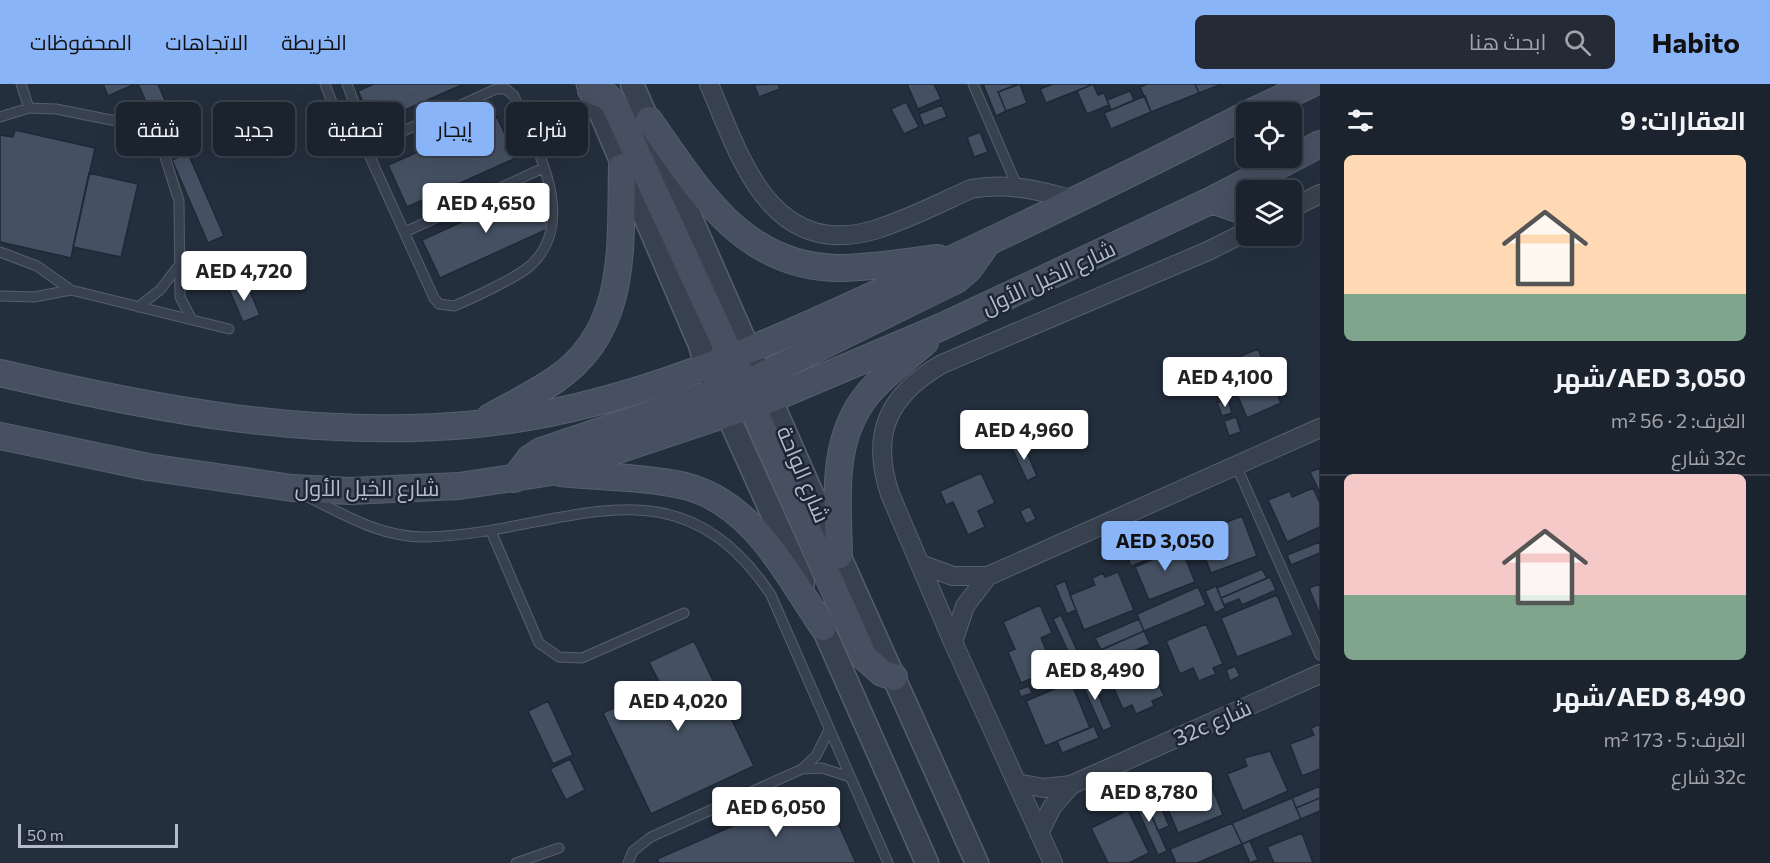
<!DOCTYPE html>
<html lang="ar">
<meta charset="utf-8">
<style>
:root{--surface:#1b232e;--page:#242b36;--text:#f1f3f6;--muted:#a0a4aa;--line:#39404a;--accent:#8ab4f8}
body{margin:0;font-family:Commissioner,Cairo,sans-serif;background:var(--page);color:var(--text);direction:rtl;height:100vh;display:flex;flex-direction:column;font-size:22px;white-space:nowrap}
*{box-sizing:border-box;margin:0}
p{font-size:20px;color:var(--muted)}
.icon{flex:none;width:33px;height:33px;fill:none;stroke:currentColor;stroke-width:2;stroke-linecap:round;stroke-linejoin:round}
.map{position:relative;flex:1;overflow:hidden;direction:ltr}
.side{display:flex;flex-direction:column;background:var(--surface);width:450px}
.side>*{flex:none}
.top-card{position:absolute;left:18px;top:18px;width:570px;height:54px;direction:rtl;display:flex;gap:12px}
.tools{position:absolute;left:1236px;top:18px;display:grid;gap:12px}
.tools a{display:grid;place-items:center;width:66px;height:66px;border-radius:9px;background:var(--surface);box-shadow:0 6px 24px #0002,0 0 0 2px var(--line);font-size:30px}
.scale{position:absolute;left:18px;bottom:15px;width:160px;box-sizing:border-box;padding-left:6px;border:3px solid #b4bcc9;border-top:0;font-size:16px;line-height:21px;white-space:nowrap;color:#b4bcc9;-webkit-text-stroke:4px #1d2633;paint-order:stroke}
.price{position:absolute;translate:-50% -51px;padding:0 14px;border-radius:6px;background:#fff;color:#222;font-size:20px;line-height:39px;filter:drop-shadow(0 2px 3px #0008)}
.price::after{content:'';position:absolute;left:50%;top:36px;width:18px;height:14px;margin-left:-9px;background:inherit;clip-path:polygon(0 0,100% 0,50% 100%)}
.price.current{background:var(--accent);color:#111}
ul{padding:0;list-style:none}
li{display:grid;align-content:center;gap:12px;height:318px;padding:0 24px}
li+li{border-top:2px solid var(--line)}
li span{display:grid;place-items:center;height:186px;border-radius:9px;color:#555}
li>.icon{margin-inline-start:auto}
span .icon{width:108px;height:108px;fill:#fffc;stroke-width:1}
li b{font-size:26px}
h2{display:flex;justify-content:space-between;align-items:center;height:72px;padding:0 24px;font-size:26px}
.chip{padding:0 21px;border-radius:9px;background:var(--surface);box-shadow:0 6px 24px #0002,0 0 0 2px var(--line);font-size:21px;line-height:54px}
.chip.current{background:var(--accent);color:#111}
header{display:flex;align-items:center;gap:36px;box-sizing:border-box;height:84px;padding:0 30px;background:var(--accent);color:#111}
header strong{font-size:28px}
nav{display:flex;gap:33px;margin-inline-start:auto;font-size:21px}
.search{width:420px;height:54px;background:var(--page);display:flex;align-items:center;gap:15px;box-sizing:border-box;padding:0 21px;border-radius:9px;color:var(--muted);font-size:22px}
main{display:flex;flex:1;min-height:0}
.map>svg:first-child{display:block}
.building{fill:#455162;stroke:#1f2835;stroke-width:1.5}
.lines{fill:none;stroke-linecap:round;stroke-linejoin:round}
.service-casing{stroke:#565f6c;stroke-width:11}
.minor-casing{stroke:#565f6c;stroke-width:20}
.tertiary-casing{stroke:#565f6c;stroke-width:25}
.secondary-casing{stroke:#565f6c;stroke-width:28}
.service{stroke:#38414e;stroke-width:9}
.minor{stroke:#38414e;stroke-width:18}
.tertiary{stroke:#38414e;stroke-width:22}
.secondary{stroke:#465061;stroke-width:26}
.labels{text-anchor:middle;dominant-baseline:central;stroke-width:5;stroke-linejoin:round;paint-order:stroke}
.street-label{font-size:22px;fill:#b4bcc9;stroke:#1d2633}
</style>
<header>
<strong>Habito</strong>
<div class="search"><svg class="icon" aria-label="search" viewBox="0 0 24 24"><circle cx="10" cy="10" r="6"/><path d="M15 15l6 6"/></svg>ابحث هنا</div>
<nav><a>الخريطة</a><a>الاتجاهات</a><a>المحفوظات</a></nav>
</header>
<main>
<section class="side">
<h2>العقارات: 9<svg class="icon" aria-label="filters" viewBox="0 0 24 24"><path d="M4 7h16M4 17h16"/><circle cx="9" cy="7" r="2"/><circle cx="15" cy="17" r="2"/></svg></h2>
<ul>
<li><span style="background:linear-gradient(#ffd9b3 75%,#7fa58c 0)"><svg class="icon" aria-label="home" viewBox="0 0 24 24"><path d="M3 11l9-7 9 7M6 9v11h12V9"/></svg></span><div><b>AED 3,050/شهر</b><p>الغرف: 2 · 56 m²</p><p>32c شارع</p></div></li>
<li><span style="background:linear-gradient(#f6c9c9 65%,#7fa58c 0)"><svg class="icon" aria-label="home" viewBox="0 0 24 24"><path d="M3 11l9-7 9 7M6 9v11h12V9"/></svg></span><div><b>AED 8,490/شهر</b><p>الغرف: 5 · 173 m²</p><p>32c شارع</p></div></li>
</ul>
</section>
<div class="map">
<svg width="1320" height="779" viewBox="0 0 1320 779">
<rect width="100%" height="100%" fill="#242f3e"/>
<path class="building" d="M103,0H135L108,12Z
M138,0H158L188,69L172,76Z
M374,0H464L373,40L358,7Z
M778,0L780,5L759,13L754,1Z
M907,0H934L941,15L918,25Z
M983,0H1018L998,8L1006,27L996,32Z
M1020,0L1027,19L1006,27L998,8Z
M1053,0H1089V2L1046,19L1040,5Z
M1093,0L1098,11L1104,9L1109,21L1087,30L1077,7Z
M1147,0H1195L1199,9L1151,28L1140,3Z
M1195,0H1222L1199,9Z
M1130,7L1134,16L1111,26L1107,16Z
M1145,12L1151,28L1111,45L1104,29Z
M906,18L919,43L904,50L891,25Z
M942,21L947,33L924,42L919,30Z
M497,33L516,74L407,123L388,81Z
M15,46L95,64L71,174L0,158V51L13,53Z
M980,48L988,68L974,73L967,53Z
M188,69L224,152L208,159L172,76Z
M89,89L138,100L121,173L73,163Z
M532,106L550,144L440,194L422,156Z
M246,198L260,231L243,238L229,205Z
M1258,265L1281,319L1247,334L1224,279Z
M1228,315L1232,329L1222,332L1217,319Z
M1236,333L1241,348L1229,352L1224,337Z
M1022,357L1037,392L1027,397L1011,362Z
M1320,384V409L1310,388Z
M981,389L995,419L978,427L985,443L968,451L953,418L946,421L940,407Z
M1313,404L1320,419V443L1287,458L1268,416L1290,407L1292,413Z
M1030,422L1036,435L1026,440L1020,427Z
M1242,432L1257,472L1211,489L1196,450Z
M1179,458L1195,498L1149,516L1135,483L1156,474L1153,468Z
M1320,458V469L1291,481L1287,471Z
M1146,464L1150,475L1131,482L1127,472Z
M1262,485L1267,494L1221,514L1217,504Z
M1118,488L1134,526L1084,546L1070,511L1095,501L1092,494L1103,489L1105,493Z
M1270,493L1276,506L1242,521L1239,515L1224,521L1221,514Z
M1065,497L1076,526L1067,530L1055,501Z
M1320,500V531L1309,504Z
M1216,502L1225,524L1215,529L1205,507Z
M1198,503L1206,521L1144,547L1137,530Z
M1277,511L1293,551L1237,573L1221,534Z
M1040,521L1052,549L1041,554L1054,585L1021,599L1008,568L1015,565L1003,538Z
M1061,531L1081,575L1073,578L1053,535Z
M1139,535L1144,547L1101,566L1095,554Z
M1206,540L1223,580L1213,584L1216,590L1199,597L1193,584L1180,590L1166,557Z
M1144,547L1150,560L1078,591L1073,578Z
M694,557L754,682L651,730L603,629L661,602L649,578Z
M1146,573L1164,612L1152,617L1154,622L1136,630L1132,621L1123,625L1107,589Z
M1235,582L1240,592L1230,597L1226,586Z
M1088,587L1112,643L1103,647L1078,591Z
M1071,598L1090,644L1045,662L1026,617Z
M1029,602L1032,609L1021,613L1018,606Z
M548,617L573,671L553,680L528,627Z
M1320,640V685L1302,692L1290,660L1314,651L1311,644Z
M1094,642L1099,654L1062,669L1057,657Z
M1270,667L1288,707L1243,727L1227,690L1247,682L1244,674Z
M570,675L585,706L566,716L550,685Z
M1209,696L1223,731L1178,749L1165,718L1185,710L1182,702L1193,697L1195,702Z
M1152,702L1169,742L1158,747L1141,707Z
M1320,702V714L1296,724L1292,714Z
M822,703L856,779H659L657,775Z
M1141,707L1167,767L1158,771L1131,711Z
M1292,714L1301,735L1242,760L1232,739Z
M1320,714V727L1301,735L1296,724Z
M1128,726L1149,769L1129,779H1108L1091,744Z
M1232,739L1242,760L1197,779H1176L1170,765Z
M1302,749L1313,779H1274L1267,763Z
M1250,757L1258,776L1250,779L1242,760Z"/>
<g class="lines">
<g class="service-casing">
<path id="service" d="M21,0L29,24
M325,0C333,20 338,42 360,50
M347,0L359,32L360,50L366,64L434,214L439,220L454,222C471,215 520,192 531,181C580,135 534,60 514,12L506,5H496L366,64
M973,0L1017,102
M0,33L29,24L56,25L131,40L153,50L164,70L179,117L180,213L192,236
M405,148L543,84
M0,168L37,182L71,206L229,245
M0,212L34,213L71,206
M138,223L160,206L180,180
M1236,381L1320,571
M310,414C347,432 383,454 426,453C561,450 674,365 771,511L888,779
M491,447L539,559L559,573L582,574L684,529
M802,685L816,672L829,646
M516,779L559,764
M628,779L633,767L651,753L802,685L822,684L850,693"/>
</g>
<g class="minor-casing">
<path id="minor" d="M709,0C740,73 770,176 874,146C907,136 940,119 971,105C1009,98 1042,107 1078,117
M1292,124L1320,110
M920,480L953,492H988L1320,344
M953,558L965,522L988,492
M1017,699L1044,704L1071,701L1320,590
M1039,749L1052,723L1071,701
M1053,779L953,558L890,410C870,350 888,311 942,280L1208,167L1246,148"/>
</g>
<g class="tertiary-casing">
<path id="tertiary" d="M588,0L700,261L706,283L803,498
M632,0L839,471L977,779
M816,528L927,779"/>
</g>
<g class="secondary-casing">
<path id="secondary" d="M591,6L608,13L614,20L739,290
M1252,28L1311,0
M649,36C698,105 741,182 837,184C871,184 905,178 938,174
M1212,116L1246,128
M706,283L733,301L752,322L864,573L882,589L894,593
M0,289C158,326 315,356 477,340C622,326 759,264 889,204C1010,149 1128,91 1246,31
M735,320L747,301L761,292L956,196L969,185L986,161
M490,333C512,321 534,310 555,296C629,246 620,162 622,83
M0,352L148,383L292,404L350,407L459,402L552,388L771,315L941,243L1212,116L1320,60
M561,389C602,393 645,393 685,402C753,419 787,490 823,543
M514,395L530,374L541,367L719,307L733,301L743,292
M839,471C838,416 830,357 867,311C883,291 906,275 925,258"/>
</g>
<use href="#service" class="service"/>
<use href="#minor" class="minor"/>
<use href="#tertiary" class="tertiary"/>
<use href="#secondary" class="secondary"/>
</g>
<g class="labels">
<g class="street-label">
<text transform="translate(1048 193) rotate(-25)">شارع الخيل الأول</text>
<text transform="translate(804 390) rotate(67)">شارع الواحة</text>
<text x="367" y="403">شارع الخيل الأول</text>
<text transform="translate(1212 638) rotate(-24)">32c شارع</text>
</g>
</g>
</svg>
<div class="tools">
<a><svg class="icon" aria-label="locate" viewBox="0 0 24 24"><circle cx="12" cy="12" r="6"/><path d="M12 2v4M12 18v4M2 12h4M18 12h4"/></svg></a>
<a><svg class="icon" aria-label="layers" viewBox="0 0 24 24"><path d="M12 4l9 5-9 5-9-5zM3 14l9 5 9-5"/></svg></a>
</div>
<div class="scale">50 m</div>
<b class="price" style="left:486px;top:150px">AED 4,650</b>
<b class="price" style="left:244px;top:218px">AED 4,720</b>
<b class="price" style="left:1225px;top:324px">AED 4,100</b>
<b class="price" style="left:1024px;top:377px">AED 4,960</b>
<b class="price current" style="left:1165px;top:488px">AED 3,050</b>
<b class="price" style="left:1095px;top:617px">AED 8,490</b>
<b class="price" style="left:678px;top:648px">AED 4,020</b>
<b class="price" style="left:1149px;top:739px">AED 8,780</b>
<b class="price" style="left:776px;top:754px">AED 6,050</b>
<div class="top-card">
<a class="chip">شراء</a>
<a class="chip current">إيجار</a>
<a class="chip">تصفية</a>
<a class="chip">جديد</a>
<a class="chip">شقة</a>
</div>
</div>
</main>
